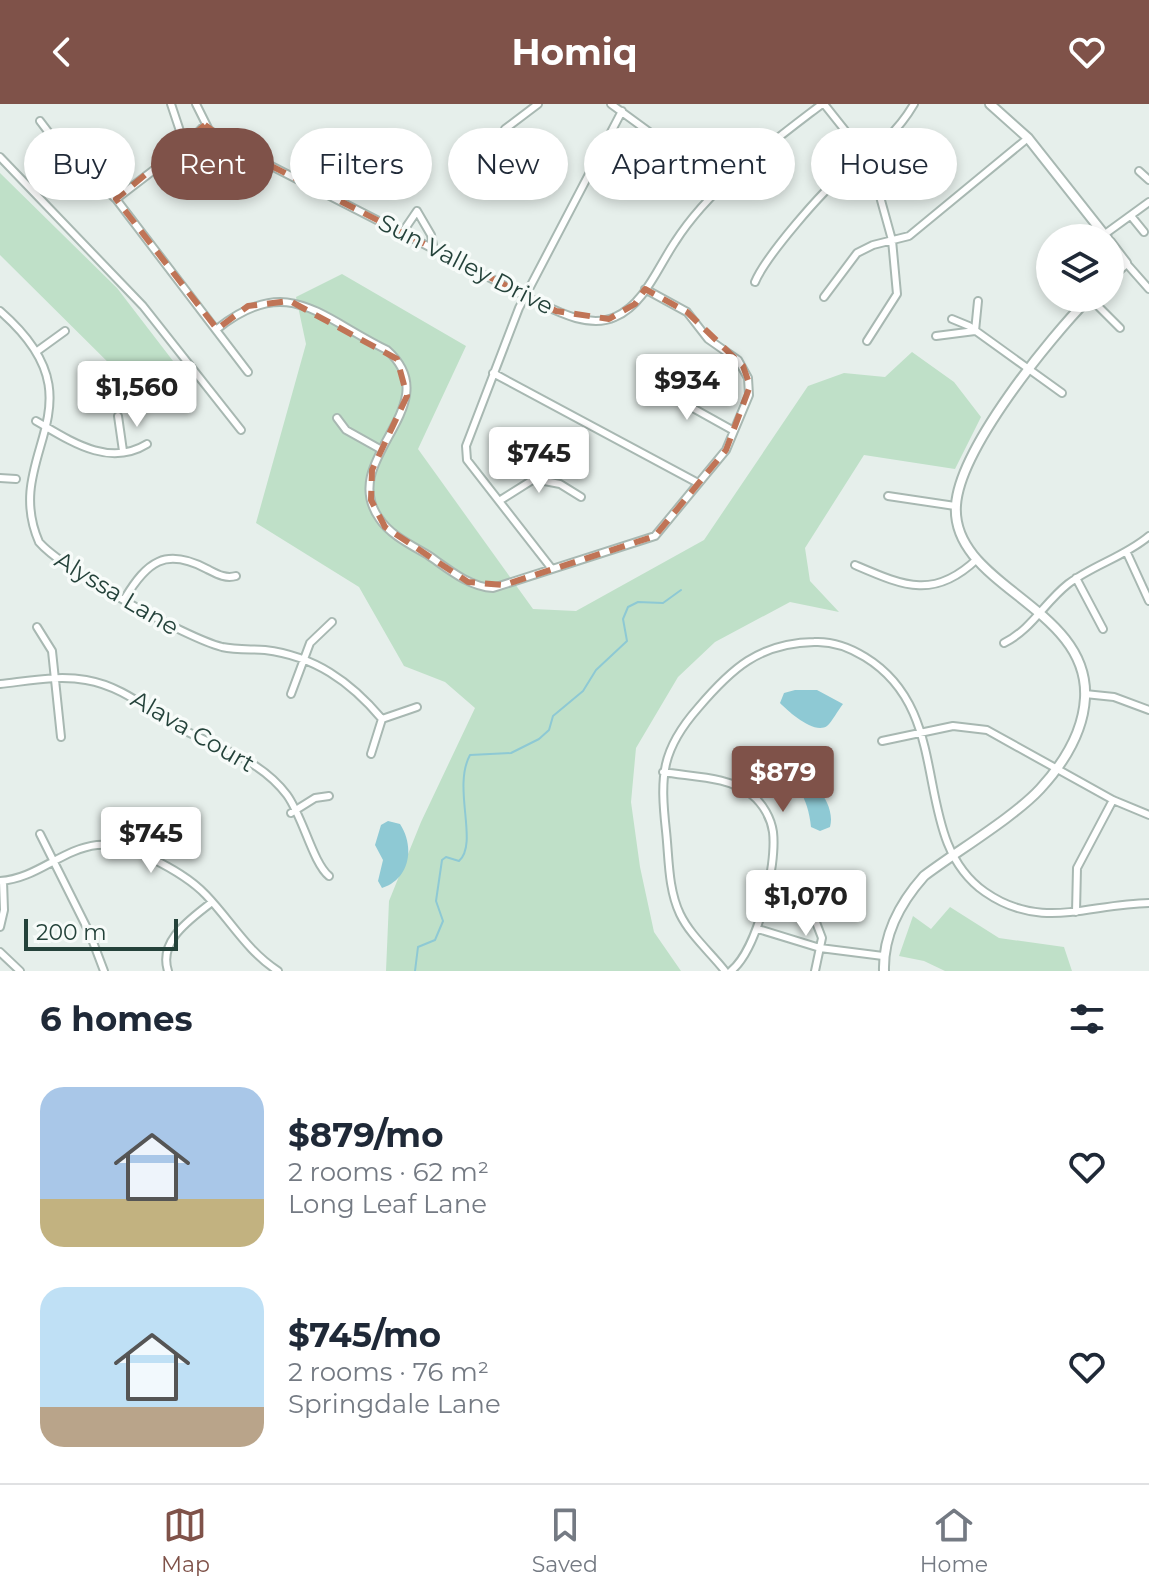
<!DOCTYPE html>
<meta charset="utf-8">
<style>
:root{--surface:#fff;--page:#f2f2f3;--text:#1f2937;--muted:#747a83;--line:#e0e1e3;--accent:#7f5249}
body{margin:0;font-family:Montserrat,sans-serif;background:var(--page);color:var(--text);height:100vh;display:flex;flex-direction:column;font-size:30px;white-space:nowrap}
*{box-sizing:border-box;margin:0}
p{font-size:26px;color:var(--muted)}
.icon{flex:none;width:44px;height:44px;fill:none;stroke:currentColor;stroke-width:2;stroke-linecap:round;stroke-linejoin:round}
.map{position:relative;height:867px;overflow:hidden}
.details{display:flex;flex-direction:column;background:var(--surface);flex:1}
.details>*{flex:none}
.hud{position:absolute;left:24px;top:24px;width:1102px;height:72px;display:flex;gap:16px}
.controls{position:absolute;left:1036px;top:120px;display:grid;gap:16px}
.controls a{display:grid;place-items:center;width:88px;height:88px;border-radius:50%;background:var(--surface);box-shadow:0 4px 12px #0003;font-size:40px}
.scale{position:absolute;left:24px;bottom:20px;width:154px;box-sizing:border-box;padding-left:8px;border:4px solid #24423a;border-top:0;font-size:22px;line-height:28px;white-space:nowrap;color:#24423a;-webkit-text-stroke:6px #f7fbf9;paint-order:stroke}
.price{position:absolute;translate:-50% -68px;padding:0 18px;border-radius:8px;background:#fff;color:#222;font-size:26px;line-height:52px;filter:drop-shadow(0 2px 4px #0008)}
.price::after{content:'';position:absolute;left:50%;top:48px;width:24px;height:18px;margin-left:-12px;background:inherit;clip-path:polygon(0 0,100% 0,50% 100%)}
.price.current{background:var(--accent);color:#fff}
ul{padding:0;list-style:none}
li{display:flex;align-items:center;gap:24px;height:200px;padding:0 40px}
li span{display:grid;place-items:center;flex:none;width:224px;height:160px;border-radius:24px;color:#555}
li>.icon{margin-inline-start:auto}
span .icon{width:96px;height:96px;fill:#fffc;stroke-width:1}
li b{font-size:34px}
h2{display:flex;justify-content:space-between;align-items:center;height:96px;padding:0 40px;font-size:34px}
.chip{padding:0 28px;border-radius:36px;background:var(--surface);box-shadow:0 4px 12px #0003;font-size:28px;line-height:72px}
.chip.current{background:var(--accent);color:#fff}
header{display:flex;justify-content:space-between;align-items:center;height:104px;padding:0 40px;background:var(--accent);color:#fff;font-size:36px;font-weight:700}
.tab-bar{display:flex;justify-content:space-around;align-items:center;height:112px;border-top:2px solid var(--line);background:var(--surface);font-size:22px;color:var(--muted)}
.tab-bar a{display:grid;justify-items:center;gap:4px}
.tab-bar .current{color:var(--accent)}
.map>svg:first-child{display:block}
.green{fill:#bfe0c8}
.water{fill:#8ec9d4}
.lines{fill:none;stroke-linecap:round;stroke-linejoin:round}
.stream{stroke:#8ec9d4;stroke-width:2}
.minor-casing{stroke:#a8b8b2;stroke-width:10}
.tertiary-casing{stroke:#a8b8b2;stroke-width:12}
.minor{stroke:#fff;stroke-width:6}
.tertiary{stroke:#fff;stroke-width:8}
.marked{fill:none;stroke:#c07456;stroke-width:6;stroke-dasharray:16 10;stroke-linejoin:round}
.labels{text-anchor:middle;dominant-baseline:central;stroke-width:7;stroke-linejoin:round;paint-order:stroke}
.street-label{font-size:24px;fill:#24423a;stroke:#f7fbf9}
</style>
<header><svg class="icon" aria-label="back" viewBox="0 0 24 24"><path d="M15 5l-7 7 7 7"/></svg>Homiq<svg class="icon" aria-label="heart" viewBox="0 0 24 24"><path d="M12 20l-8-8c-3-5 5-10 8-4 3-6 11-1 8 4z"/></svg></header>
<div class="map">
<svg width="1149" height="867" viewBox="0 0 1149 867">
<rect width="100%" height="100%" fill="#e6efeb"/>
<path class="green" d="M0,69L117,184L173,257L135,285L0,151Z
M342,170L466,242L418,345L533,505L576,507L704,436L808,282L844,269L885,273L912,248L954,278L981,313L955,365L864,351L805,444L810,477L839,508L790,498L715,538L678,573L636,644L631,698L640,763L654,828L681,867H386L389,797L421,718L475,604L445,578L404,562L359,483L256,419L306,240L296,193Z
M950,803L999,834L1064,843L1072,867H945L924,857L899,852L913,812L931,825Z"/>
<path class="water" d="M795,586H817L843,600C838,606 832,618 827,622C814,631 788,607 780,599L784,589Z
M771,649C796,659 838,693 830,723L820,727L811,723C808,690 792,671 767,652Z
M388,717L400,720C415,743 410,775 382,784L378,777L383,756L375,741L381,721Z"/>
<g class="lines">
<path class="stream" d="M415,867L418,843L435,836L443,817L436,797L442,756L446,753L459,757C479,739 452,684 470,651L511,649L539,635L549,626L553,612L583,587L596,566L627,537L623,515L628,503L638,498L663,499L681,486"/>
<g class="minor-casing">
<path id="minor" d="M171,0L185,42
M196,0L209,26L236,44L533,196C556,207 589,225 615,213C644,201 658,163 675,138C710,83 771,39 822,0
M611,0L723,82
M824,0L863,49L874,71L892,136L897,190L867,237
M40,17L62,46L116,95L248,268
M505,25L538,0
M0,53L143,202L241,326
M1139,67L1149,76
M116,95L185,42L205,21
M1131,112L1144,128
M402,129L417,107L431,131L434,146
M1105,130L1149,98
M1126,159L1149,185
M755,178C766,152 822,87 845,69C873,47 896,31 914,0
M824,193L857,149L873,141L909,132L1028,34
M1090,194L1120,224
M0,207C108,301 0,349 39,438C62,465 186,534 222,543C236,546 251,545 265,546C314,552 350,577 382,615
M952,215L969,222L1062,289
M217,225C287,169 318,212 387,246C450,302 337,354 379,414C390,431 411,441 428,451C447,464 469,483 493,484L655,432L726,346L749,291L748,274L738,256L708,235L687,208L645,185
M975,227L978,197
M936,232L975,227
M36,248L65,227
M493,269L696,378
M655,283L734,327
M118,312L123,347
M337,314L346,326L380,345
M36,317C69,336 108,364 147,340
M0,374L16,375
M888,392L955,402
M499,397L534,375L560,380L581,393
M1127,449L1149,497
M855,461C904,482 934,496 977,455
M552,465L467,356L466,342L519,204L622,7
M1076,474L1103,525
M125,494C147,458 165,443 207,465C217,470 225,475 236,472
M37,523L52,547L61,633
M1004,539C1032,525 1044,499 1068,480C1093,461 1124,453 1149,432
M0,580C28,577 58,571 86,576C122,582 147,605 178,623C217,644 259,654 287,691C303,713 313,759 329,772
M291,590L310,539L332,518
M1085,590L1114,593L1149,606
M382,615L417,603
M882,637L953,622L987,626L1113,696L1149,711
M371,650L382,615
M663,668C692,673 729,672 752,691C763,700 771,714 773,728C777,762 758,845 731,867
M291,709L315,694L329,692
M40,730L90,830L104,867
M111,742L117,718
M0,777C36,775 62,745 97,741C115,739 135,746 151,754C171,764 191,775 206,791C231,817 247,847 278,867
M809,800L822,834L815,867
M1076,808L1077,764L1113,696
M0,823L4,806L3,777
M758,825L820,844L883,852
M0,848L20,867
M168,867C158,836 191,815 212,798
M725,867C711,849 690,831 680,810C668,785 669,754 666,727C660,672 661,646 698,604C731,565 759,539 814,538C832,537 849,543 865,553C958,610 907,733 985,788C1041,827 1088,800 1149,799"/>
</g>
<g class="tertiary-casing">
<path id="tertiary" d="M990,0L1028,34L1107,134
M1110,138L1126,159L1110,174
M884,867C883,830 900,799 924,772C957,747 1014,713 1040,685C1063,660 1083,629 1085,594C1090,502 950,482 956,401C960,344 1049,235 1089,194"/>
</g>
<use href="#minor" class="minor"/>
<use href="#tertiary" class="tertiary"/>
</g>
<path class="marked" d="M205,21L236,44L556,207L609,215L635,200L645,185L687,208L743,262L750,282L726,346L655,432L504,481L468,478L385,423L371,396L372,366L407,292L397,255L290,197L248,202L217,225L116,95Z"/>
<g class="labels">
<g class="street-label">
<text transform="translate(466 160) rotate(27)">Sun Valley Drive</text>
<text transform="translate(117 489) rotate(31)">Alyssa Lane</text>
<text transform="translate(193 627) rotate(30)">Alava Court</text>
</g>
</g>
</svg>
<div class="controls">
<a><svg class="icon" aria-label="layers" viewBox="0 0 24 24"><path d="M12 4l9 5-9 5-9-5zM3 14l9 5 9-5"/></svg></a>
</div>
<div class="scale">200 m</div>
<b class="price" style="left:687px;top:318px">$934</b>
<b class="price" style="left:137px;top:325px">$1,560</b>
<b class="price" style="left:539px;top:391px">$745</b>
<b class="price current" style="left:783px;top:710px">$879</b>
<b class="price" style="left:151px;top:771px">$745</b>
<b class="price" style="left:806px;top:834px">$1,070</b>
<div class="hud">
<a class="chip">Buy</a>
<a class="chip current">Rent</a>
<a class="chip">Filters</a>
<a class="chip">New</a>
<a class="chip">Apartment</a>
<a class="chip">House</a>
</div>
</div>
<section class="details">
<h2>6 homes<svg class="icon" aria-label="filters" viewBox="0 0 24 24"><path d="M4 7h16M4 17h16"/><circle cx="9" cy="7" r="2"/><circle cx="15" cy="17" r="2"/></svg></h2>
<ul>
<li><span style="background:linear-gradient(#a9c7e8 70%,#c2b280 0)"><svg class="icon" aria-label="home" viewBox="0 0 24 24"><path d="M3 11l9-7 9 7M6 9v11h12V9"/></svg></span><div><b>$879/mo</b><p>2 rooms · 62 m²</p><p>Long Leaf Lane</p></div><svg class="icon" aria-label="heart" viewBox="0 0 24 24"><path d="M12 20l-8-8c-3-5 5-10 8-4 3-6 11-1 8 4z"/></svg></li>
<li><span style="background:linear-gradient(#bfe0f5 75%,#b9a48a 0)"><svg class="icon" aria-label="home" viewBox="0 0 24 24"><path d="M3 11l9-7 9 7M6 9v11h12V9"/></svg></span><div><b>$745/mo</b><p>2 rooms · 76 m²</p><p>Springdale Lane</p></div><svg class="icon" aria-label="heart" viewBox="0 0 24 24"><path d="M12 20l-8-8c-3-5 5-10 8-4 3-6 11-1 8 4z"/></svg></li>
</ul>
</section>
<nav class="tab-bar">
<a class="current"><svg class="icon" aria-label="map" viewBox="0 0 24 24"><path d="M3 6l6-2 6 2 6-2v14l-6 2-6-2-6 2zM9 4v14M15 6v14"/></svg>Map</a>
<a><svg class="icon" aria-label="saved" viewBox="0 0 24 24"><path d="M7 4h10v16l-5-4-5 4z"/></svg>Saved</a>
<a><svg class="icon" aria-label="home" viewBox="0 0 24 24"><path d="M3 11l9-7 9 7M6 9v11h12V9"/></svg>Home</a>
</nav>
